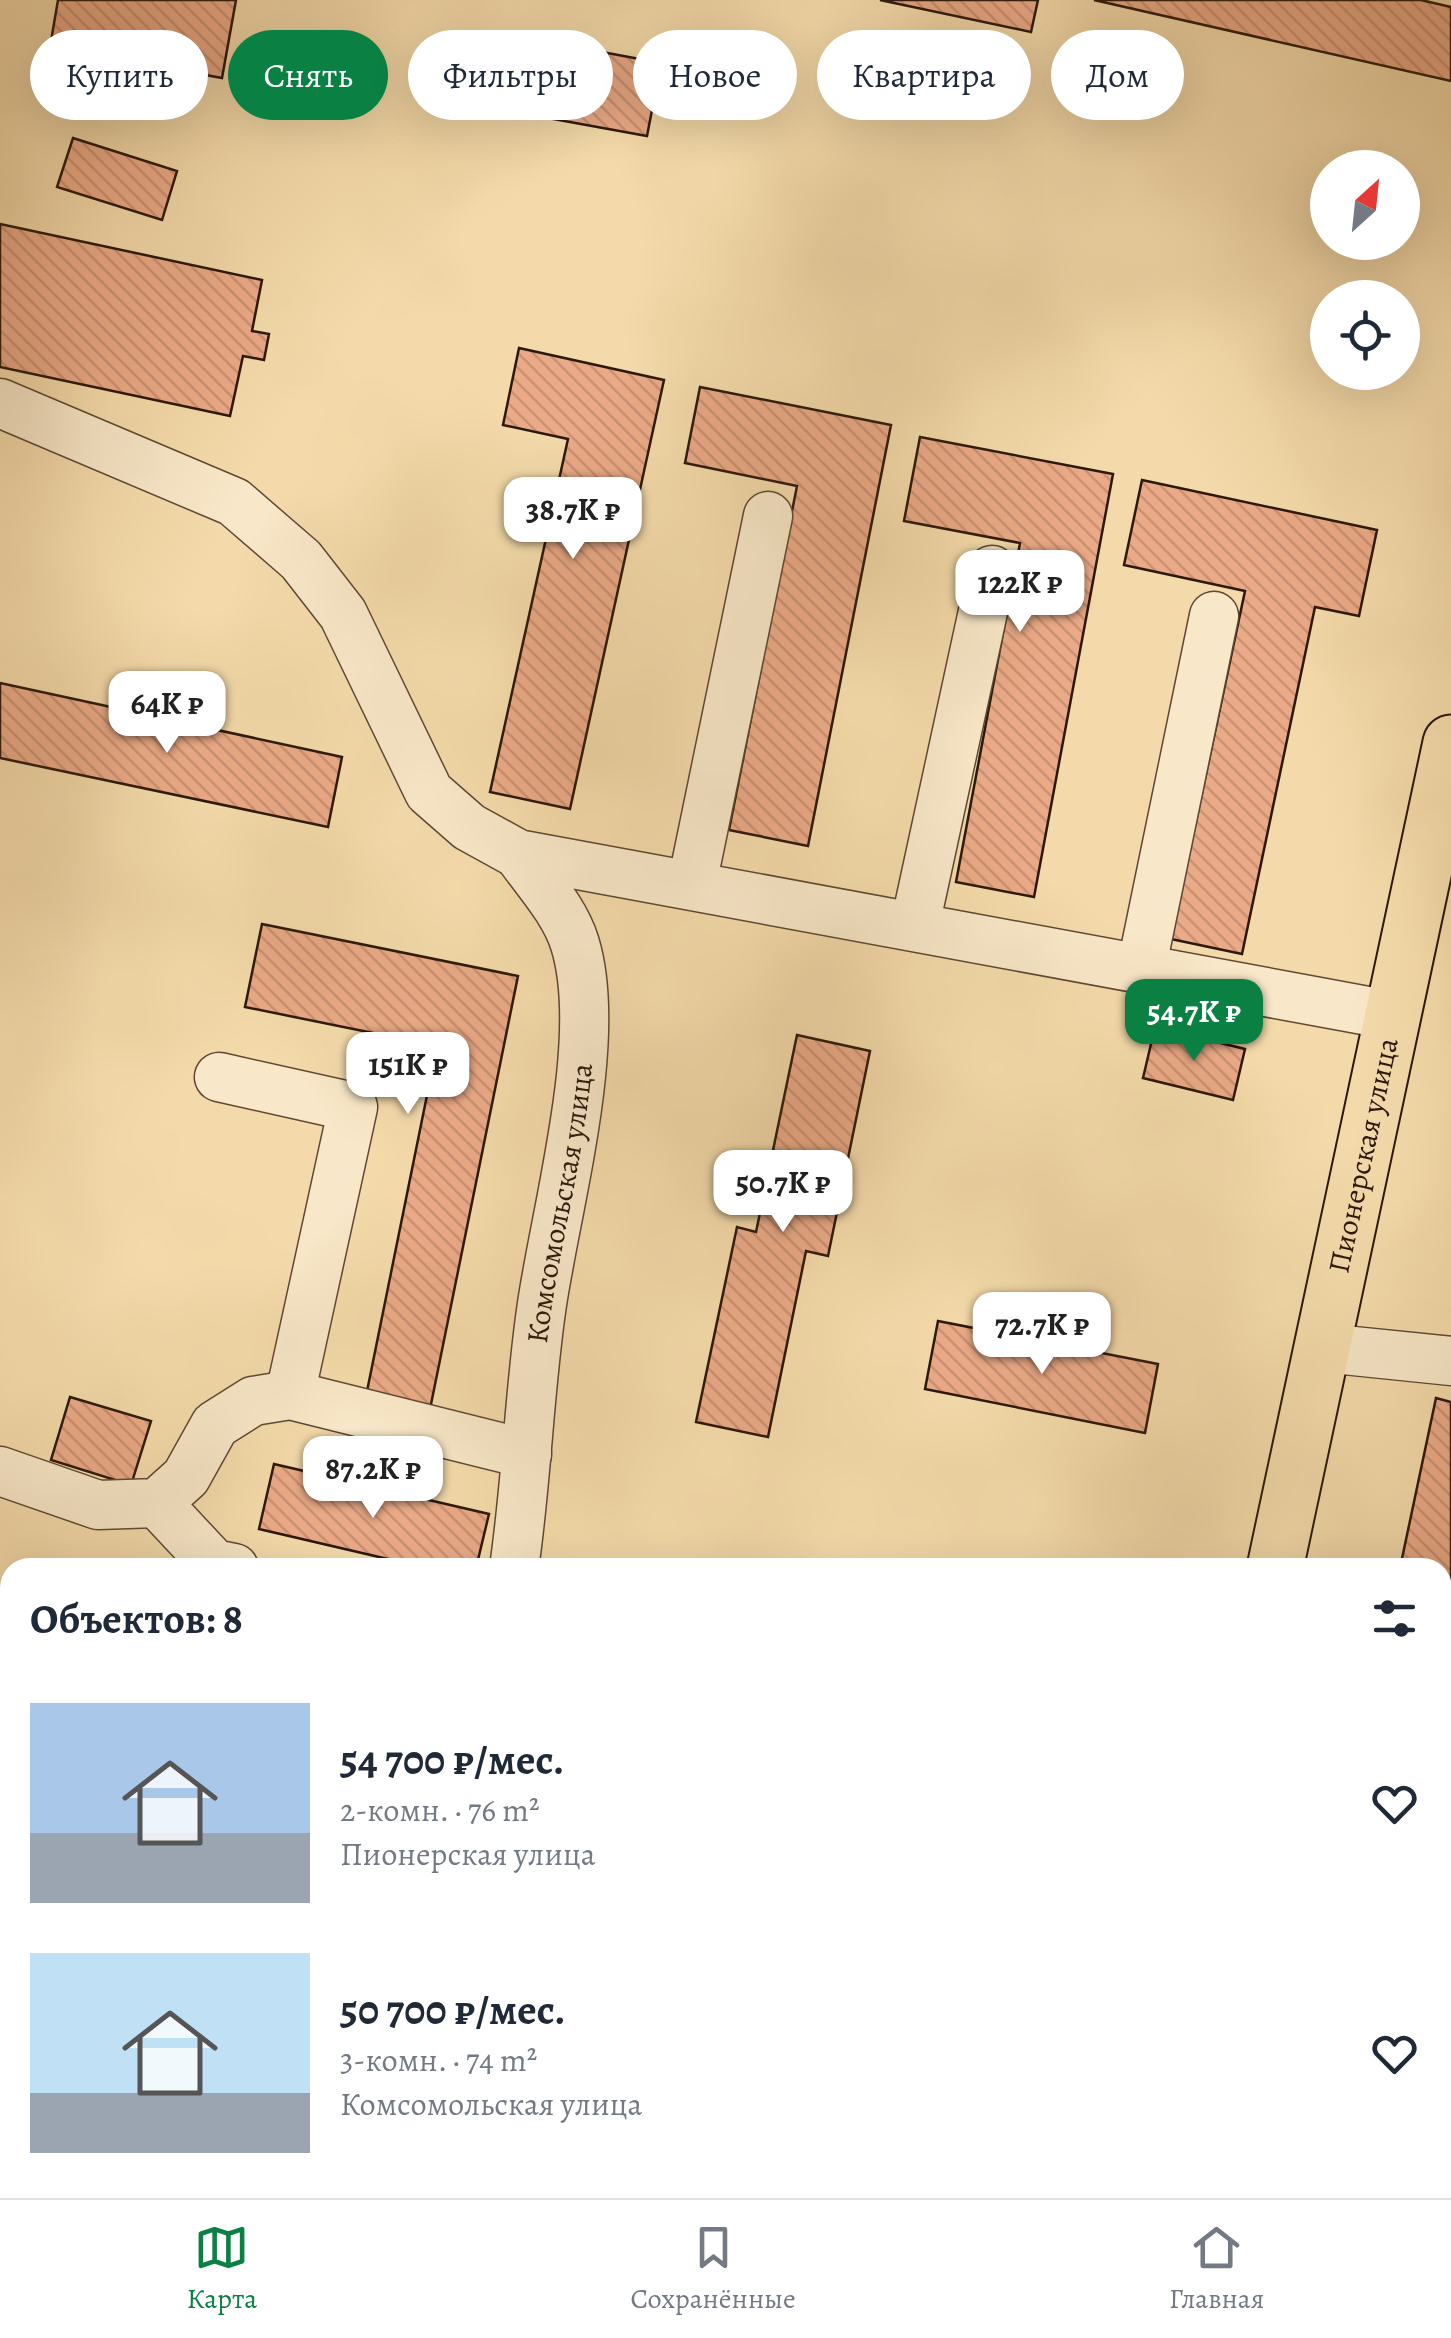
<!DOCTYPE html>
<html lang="ru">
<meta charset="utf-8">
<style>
:root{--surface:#fff;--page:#f6f6f7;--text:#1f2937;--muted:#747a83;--line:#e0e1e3;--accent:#0b8043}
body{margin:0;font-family:Alegreya,serif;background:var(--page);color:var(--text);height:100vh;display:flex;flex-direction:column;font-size:38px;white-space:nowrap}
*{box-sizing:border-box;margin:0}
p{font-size:32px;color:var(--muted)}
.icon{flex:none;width:55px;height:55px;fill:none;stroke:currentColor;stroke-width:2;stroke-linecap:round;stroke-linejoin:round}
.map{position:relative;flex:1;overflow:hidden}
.panel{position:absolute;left:0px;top:1558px;width:1452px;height:642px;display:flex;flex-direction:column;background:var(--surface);border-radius:30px 30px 0 0;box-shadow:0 10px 40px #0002}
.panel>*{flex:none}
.banner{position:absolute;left:30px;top:30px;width:1392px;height:90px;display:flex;gap:20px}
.needle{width:65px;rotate:27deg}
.buttons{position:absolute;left:1310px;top:150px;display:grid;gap:20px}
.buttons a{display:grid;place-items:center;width:110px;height:110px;border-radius:50%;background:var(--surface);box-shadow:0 10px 40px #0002;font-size:50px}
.price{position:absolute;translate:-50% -85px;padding:0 22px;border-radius:20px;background:#fff;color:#222;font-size:32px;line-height:65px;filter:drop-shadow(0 2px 5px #0008)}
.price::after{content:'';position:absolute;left:50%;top:60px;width:30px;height:22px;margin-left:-15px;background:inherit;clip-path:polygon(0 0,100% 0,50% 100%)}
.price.active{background:var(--accent);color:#fff}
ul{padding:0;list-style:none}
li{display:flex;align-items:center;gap:30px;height:250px;padding:0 30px}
li span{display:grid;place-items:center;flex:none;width:280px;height:200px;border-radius:0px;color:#555}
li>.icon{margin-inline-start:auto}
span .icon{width:120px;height:120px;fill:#fffc;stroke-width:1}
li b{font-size:42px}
h2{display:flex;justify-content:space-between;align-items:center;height:120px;padding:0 30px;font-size:42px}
.pill{padding:0 35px;border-radius:45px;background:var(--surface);box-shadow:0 10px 40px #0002;font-size:35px;line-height:90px}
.pill.active{background:var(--accent);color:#fff}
.menu{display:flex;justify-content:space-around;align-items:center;height:140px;border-top:2px solid var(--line);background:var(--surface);font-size:28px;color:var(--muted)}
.menu a{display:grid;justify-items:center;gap:5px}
.menu .active{color:var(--accent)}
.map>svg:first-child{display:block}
.building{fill:url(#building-back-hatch);stroke:#2c180c;stroke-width:2.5}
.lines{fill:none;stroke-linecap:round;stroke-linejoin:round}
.minor-casing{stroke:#5e4834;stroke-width:51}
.major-casing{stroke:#2c180c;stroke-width:59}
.minor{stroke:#f8e7c8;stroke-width:48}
.major{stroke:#f4daaa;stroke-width:55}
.labels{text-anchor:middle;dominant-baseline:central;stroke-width:10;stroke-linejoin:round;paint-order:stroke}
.street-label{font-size:30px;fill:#2c180c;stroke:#f8e7c8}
</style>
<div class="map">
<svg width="1451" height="2198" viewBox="0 0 1451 2198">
<defs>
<pattern id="building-back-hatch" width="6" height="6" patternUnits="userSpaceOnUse" patternTransform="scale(2.5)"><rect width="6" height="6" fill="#ebaa87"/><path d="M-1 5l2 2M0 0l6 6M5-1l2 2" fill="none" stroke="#ca9273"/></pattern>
</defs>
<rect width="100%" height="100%" fill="#f4daaa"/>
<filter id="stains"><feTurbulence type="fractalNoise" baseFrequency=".002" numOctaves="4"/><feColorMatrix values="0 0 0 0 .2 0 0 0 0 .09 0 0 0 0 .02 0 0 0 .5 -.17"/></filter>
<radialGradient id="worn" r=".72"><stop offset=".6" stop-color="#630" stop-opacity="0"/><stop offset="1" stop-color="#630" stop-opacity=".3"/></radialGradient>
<path class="building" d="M58,0H236L222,78L50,47Z
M880,0H1038L1031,32Z
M1094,0H1421L1451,7V81Z
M522,37L661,63L647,136L509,111Z
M73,138L177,171L162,220L57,187Z
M0,224L262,280L252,331L269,334L264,360L243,356L230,416L0,367Z
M519,348L664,380L570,809L490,792L568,439L503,425Z
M700,387L891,425L808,846L729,830L797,486L685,463Z
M920,437L1113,474L1034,897L956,882L1020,543L904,521Z
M1142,480L1377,530L1359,616L1315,607L1242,954L1171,939L1245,591L1124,565Z
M0,683L342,757L328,827L0,758Z
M262,924L518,976L428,1419L364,1406L437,1046L245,1007Z
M1155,1027L1245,1049L1233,1100L1143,1078Z
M797,1035L870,1051L828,1256L806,1251L768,1437L696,1422L737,1227L756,1232Z
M938,1321L1158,1364L1145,1433L925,1389Z
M70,1397L151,1421L131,1485L51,1460Z
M1436,1398L1451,1402V1646L1442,1686V1568H1400Z
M274,1464L489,1514L476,1568H391L392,1560L259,1529Z
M1442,1815L1451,1817V1874L1442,1908Z
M10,1961V2130L2,2129L0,2141V1977L7,1979Z
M535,2190H765L799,2198H533Z"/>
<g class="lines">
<g class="minor-casing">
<g id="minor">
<path d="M0,403L234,502L301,560L343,614L429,792L469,827L518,854L1390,1015"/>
<path d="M692,884L768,516"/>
<path d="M915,925L992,570"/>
<path d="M1141,970L1214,616"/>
<path d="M219,1077L353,1107L290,1395"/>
<path d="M1324,1348L1451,1361"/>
<path d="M0,1471L98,1505L157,1503L186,1477L215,1425L253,1401L290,1395L527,1454"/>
<path d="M157,1503L214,1564L234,1568"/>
<path id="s1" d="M514,1568C527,1480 529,1391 542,1304C557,1204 604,1039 575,944C565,911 538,882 518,854"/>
<path d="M1442,1747L1451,1750"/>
<path d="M1442,2163L1451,2157"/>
<path d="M942,2190L960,2198"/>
<path d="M1214,2190L1235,2198"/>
<path d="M446,2198V2190"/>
<path d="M1399,2198L1409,2190"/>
</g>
</g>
<g class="major-casing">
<g id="major">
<path id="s2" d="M1275,1568L1451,743"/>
<path d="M1154,2198L1156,2190"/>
</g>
</g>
<use href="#minor" class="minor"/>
<use href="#major" class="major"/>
</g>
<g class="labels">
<g class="street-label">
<text stroke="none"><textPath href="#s2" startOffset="422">Пионерская улица</textPath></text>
<text stroke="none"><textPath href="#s1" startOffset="368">Комсомольская улица</textPath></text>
</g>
</g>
<rect width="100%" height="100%" filter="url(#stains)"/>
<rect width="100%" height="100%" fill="url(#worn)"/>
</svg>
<div class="buttons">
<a><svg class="needle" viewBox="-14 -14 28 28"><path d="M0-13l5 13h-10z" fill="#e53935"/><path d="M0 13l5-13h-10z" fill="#747a83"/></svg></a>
<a><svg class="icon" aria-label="locate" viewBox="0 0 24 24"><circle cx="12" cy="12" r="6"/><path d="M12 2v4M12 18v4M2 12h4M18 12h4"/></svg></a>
</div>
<b class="price" style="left:573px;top:562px">38.7K ₽</b>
<b class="price" style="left:1020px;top:635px">122K ₽</b>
<b class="price" style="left:167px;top:756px">64K ₽</b>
<b class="price active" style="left:1194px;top:1064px">54.7K ₽</b>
<b class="price" style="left:408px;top:1117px">151K ₽</b>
<b class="price" style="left:783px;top:1235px">50.7K ₽</b>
<b class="price" style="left:1042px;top:1377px">72.7K ₽</b>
<b class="price" style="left:373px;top:1521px">87.2K ₽</b>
<div class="banner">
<a class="pill">Купить</a>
<a class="pill active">Снять</a>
<a class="pill">Фильтры</a>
<a class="pill">Новое</a>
<a class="pill">Квартира</a>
<a class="pill">Дом</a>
</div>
<section class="panel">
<h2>Объектов: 8<svg class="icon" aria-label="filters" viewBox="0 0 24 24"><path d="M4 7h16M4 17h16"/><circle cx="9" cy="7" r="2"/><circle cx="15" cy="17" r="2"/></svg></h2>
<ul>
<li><span style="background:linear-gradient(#a9c7e8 65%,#9aa5b1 0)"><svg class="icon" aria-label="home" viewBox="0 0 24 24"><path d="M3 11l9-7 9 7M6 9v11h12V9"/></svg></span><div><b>54 700 ₽/мес.</b><p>2-комн. · 76 m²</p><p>Пионерская улица</p></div><svg class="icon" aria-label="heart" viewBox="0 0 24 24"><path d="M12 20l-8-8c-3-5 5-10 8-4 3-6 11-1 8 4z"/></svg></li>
<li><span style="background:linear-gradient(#bfe0f5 70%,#9aa5b1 0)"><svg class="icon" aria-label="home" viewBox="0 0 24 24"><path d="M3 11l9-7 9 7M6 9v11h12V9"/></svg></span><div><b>50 700 ₽/мес.</b><p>3-комн. · 74 m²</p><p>Комсомольская улица</p></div><svg class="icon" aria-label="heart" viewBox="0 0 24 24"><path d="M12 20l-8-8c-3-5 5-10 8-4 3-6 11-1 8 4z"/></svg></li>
</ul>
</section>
</div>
<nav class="menu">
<a class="active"><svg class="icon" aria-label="map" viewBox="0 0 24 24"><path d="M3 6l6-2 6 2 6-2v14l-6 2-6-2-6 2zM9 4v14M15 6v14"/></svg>Карта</a>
<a><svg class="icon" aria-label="saved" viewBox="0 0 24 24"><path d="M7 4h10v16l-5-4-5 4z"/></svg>Сохранённые</a>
<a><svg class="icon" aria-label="home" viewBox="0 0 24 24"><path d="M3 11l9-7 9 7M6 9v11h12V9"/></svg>Главная</a>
</nav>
